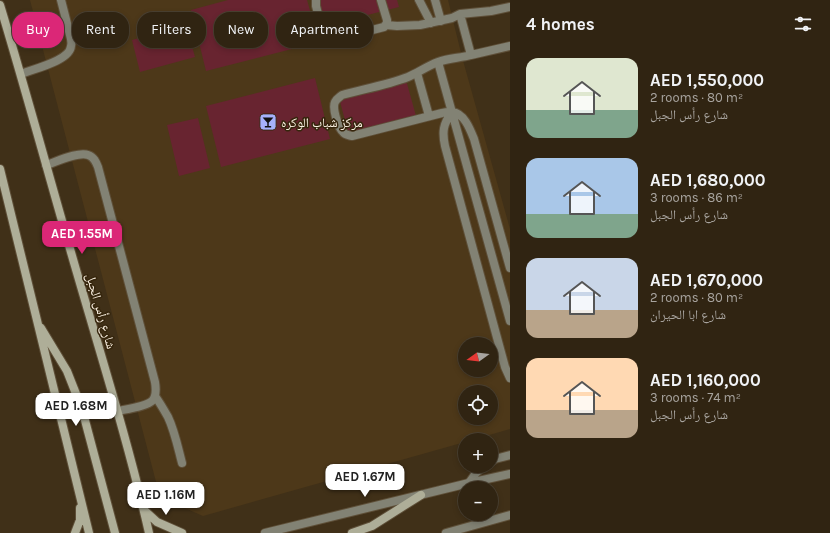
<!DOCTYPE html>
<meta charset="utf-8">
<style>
:root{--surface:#302412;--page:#3c3020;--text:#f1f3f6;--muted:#a8a49f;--line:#4b4132;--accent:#db2777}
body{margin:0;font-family:Karla,"Noto Naskh Arabic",sans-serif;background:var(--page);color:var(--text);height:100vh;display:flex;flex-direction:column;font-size:15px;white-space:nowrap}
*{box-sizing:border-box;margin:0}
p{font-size:13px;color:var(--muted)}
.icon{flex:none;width:22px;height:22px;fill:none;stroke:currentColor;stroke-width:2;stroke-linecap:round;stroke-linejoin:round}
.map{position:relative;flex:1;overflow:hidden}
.sheet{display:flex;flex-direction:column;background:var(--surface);width:320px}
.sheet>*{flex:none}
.top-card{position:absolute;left:12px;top:12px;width:380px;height:36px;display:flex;gap:8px}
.needle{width:26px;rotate:255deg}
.controls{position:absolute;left:458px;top:337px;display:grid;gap:8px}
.controls a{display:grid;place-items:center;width:40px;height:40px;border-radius:50%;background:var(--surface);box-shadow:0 2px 6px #0003,0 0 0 1px var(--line);font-size:20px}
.price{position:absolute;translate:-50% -34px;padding:0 9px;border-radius:8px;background:#fff;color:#222;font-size:13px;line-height:26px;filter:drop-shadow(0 1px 2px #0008)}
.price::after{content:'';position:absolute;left:50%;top:24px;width:12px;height:9px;margin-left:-6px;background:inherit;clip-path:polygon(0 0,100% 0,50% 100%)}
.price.current{background:var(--accent);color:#fff}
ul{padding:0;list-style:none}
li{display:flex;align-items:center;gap:12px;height:100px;padding:0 16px}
li span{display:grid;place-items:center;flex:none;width:112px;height:80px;border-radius:12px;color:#555}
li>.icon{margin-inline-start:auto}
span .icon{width:48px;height:48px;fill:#fffc;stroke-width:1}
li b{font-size:17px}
h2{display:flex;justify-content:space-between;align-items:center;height:48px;padding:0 16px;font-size:17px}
.chip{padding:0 14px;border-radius:16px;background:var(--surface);box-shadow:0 2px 6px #0003,0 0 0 1px var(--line);font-size:14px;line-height:36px}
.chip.current{background:var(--accent);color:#fff}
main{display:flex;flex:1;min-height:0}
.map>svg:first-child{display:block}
.built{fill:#4d3819;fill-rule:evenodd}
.green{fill:#682430}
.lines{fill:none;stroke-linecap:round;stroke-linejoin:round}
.service-casing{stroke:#5e4f38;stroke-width:10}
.minor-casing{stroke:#5e4f38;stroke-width:10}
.tertiary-casing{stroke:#5e4f38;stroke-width:10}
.secondary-casing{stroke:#5e4f38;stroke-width:10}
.service{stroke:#828274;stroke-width:8}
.minor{stroke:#828274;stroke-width:8}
.tertiary{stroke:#828274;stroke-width:8}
.secondary{stroke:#aeae98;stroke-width:8}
.labels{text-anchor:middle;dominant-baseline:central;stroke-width:3;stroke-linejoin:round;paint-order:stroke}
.poi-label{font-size:13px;fill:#fbf1e2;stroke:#36260d;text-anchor:start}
.street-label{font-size:13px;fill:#fbf1e2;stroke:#36260d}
</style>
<main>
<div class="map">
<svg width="510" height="533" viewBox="0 0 510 533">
<rect width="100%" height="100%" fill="#403018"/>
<path class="built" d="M30,0H448L462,57L510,229V429L472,440H465V442L203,516L160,497ZM465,344H491V370H465ZM465,392H491V418H465Z"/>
<path class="green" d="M228,0H307L319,42L206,71L191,10Z
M318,0H397L399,7L324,26Z
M186,25L195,57L140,72L132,40Z
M315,78L330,139L221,167L206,106Z
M406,80L416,116L349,135L339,98Z
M198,118L210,168L179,176L167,125Z"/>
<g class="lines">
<g class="service-casing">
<path id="service" d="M316,0V6L323,33C326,37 328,39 333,40L384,27L387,23V20L381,0
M419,0L431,23
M435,0L441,21
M460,14L471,55
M386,25L397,26L420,25L452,18L460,14L491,11L510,7
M510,46C497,49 484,52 471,55C460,58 449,58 438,62C427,66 418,73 408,77C387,85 364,89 342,95C340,97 337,98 335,102C332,108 338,128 343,132C345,135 348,135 352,136L442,113C445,112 449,112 452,112C464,113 470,129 474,139L510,268
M438,62L510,321
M417,73L429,116
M21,74C33,69 70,61 71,46C72,43 71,41 71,39L61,0
M452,112C443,124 442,132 445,146L505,367L510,378
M46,165C56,162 79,151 88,155C94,157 96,162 98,167L155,382C156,388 157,396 152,401C145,407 127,409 117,411
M155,396C160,403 164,410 168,417C175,432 178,448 182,463"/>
</g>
<g class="minor-casing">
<path id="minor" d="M491,462L495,459L510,455
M469,483L476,473L484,466"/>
</g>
<g class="tertiary-casing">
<path id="tertiary" d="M265,533L469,483L510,474
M446,533L510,515"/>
</g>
<g class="secondary-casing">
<path id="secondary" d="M0,5C27,94 51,184 77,273C102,359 129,445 149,533
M0,169L89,533
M41,328L67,371L82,409L115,533
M144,510L157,522L182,533
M75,533L80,520V508
M352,533L372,526L421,495"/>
</g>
<use href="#service" class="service"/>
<use href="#minor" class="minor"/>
<use href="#tertiary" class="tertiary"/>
<use href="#secondary" class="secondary"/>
</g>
<defs>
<g id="bar-square" transform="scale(0.9)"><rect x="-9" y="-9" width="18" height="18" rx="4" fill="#a6b1fc" stroke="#36260d"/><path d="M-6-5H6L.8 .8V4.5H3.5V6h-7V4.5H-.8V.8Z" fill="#111"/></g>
</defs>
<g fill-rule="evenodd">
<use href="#bar-square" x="268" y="122"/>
</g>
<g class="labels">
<g class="poi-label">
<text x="281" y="122">مركز شباب الوكره</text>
</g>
<g class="street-label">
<text transform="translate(101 311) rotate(74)">شارع رأس الجبل</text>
</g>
</g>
</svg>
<div class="controls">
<a><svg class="needle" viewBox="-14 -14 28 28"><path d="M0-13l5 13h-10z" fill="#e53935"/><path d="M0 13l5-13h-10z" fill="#a8a49f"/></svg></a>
<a><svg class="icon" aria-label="locate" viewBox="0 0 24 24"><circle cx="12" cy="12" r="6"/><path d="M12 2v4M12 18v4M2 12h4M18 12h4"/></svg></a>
<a>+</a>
<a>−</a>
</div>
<b class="price current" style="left:82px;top:255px">AED 1.55M</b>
<b class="price" style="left:76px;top:427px">AED 1.68M</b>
<b class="price" style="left:365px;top:498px">AED 1.67M</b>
<b class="price" style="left:166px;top:516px">AED 1.16M</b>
<div class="top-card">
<a class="chip current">Buy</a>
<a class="chip">Rent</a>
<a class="chip">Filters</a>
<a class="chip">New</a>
<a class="chip">Apartment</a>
</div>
</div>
<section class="sheet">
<h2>4 homes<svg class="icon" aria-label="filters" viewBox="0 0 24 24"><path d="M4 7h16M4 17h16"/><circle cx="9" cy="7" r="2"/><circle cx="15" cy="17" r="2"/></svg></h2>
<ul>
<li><span style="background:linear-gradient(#dfe7d0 65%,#7fa58c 0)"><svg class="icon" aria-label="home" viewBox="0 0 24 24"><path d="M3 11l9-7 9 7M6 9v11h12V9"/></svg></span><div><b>AED 1,550,000</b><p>2 rooms · 80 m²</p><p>شارع رأس الجبل</p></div></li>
<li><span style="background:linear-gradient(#a9c7e8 70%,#7fa58c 0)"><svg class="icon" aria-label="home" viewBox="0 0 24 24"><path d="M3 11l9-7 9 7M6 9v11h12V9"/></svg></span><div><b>AED 1,680,000</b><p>3 rooms · 86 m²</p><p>شارع رأس الجبل</p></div></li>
<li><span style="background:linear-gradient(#c9d6e8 65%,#b9a48a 0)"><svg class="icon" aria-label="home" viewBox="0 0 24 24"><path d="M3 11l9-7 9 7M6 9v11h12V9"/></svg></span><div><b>AED 1,670,000</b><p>2 rooms · 80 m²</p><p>شارع ابا الحيران</p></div></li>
<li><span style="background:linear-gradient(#ffd9b3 65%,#b9a48a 0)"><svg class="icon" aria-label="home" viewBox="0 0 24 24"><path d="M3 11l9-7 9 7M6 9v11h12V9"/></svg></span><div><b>AED 1,160,000</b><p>3 rooms · 74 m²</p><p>شارع رأس الجبل</p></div></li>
</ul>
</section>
</main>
